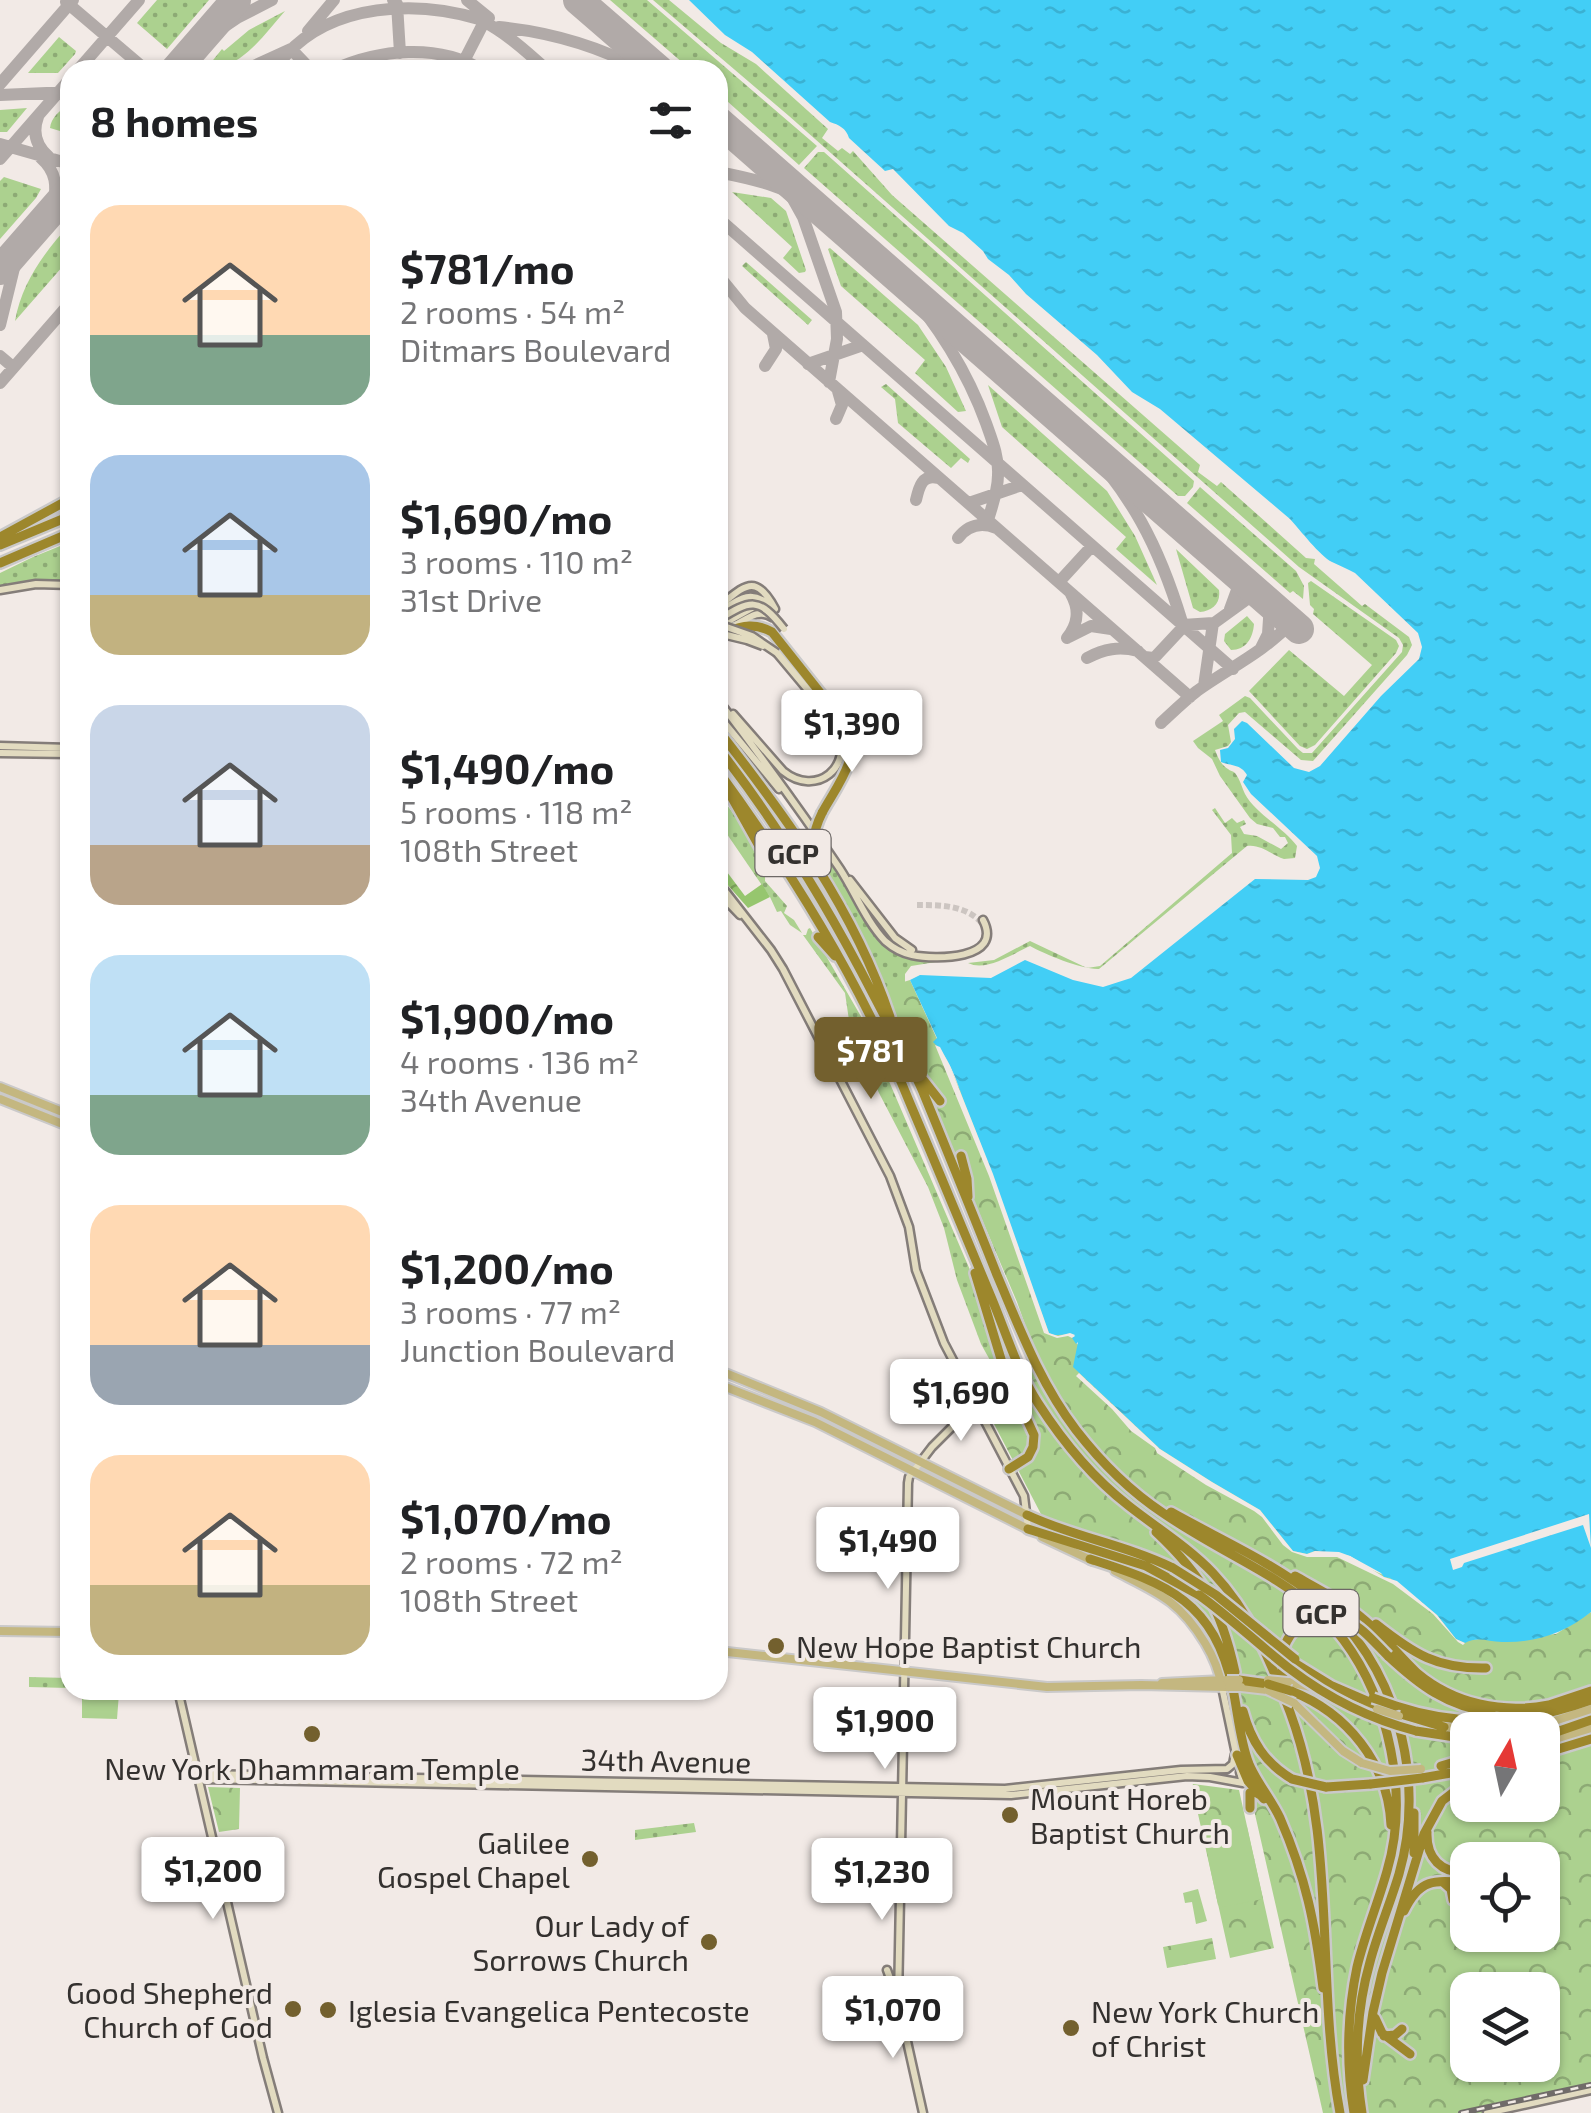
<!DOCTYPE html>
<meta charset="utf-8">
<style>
:root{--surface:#fff;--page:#f6f6f6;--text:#202124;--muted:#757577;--accent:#73602e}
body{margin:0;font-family:"Exo 2",sans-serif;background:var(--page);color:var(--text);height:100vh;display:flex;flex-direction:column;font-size:38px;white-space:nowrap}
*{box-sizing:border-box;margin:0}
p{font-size:32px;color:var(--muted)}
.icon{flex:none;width:55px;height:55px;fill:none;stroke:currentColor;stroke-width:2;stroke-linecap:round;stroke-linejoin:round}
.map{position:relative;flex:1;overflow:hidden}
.drawer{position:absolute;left:60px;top:60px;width:668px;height:1640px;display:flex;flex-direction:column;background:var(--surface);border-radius:30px;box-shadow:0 2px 8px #0004}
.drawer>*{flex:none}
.needle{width:65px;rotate:9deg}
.controls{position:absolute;left:1450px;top:1712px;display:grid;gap:20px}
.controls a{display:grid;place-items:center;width:110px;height:110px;border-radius:20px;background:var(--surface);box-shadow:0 2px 8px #0004;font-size:50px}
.price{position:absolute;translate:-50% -85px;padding:0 22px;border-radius:10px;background:#fff;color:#222;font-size:32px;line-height:65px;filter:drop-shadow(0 2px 5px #0008)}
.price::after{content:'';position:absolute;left:50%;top:60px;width:30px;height:22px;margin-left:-15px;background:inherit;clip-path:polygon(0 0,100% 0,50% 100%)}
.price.active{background:var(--accent);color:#fff}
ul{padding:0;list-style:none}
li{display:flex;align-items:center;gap:30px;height:250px;padding:0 30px}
li span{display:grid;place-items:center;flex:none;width:280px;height:200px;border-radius:30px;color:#555}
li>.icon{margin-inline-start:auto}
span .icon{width:120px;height:120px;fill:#fffc;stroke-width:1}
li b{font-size:42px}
h2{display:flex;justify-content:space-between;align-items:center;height:120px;padding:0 30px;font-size:42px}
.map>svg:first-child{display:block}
.grass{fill:url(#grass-dots)}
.forest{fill:url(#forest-crowns)}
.park{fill:url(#park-crowns);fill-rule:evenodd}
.pitch{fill:#acd18f}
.water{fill:url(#water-ripples)}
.pier{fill:#f2eae6}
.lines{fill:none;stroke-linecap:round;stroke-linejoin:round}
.taxiway{stroke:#b1aaa8;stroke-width:12}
.runway{stroke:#b1aaa8;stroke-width:30}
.secondary-tunnel{stroke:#ccc5c1;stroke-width:6;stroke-dasharray:6 3;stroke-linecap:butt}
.secondary-casing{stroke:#847d79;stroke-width:11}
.primary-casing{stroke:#cac9c9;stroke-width:12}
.highway-casing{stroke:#cac9c9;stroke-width:14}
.secondary{stroke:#e2dbc0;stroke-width:6}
.primary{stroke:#c4b780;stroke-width:8}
.highway{stroke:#9d872c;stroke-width:9}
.rail-casing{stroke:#706b69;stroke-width:6}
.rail{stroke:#f2eae6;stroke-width:2.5;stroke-dasharray:8;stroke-linecap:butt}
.secondary-bridge-casing{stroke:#847d79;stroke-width:11;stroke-linecap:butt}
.primary-bridge-casing{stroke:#cac9c9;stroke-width:12;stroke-linecap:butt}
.highway-bridge-casing{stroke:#cac9c9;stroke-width:14;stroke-linecap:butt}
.secondary-bridge{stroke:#e2dbc0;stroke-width:6}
.primary-bridge{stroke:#c4b780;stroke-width:8}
.highway-bridge{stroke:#9d872c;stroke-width:9}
.poi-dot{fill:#73602e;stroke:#f2eae6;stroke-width:4}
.labels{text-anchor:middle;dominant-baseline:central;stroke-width:8;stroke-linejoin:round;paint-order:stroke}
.shield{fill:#f2eae6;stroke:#6d6866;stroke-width:2.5}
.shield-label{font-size:28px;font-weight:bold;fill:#34312f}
.poi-label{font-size:30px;fill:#34312f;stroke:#f2eae6;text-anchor:start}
.street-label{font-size:30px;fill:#34312f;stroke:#f2eae6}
</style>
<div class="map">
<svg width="1591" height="2113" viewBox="0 0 1591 2113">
<defs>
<pattern id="grass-dots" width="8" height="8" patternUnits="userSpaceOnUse" patternTransform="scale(2.5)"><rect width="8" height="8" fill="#acd18f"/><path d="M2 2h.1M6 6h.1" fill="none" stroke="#8daa75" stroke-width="1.8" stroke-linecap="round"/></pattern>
<pattern id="forest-crowns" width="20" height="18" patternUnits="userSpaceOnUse" patternTransform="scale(2.5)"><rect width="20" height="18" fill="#96c66e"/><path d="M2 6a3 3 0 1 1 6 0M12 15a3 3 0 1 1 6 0" fill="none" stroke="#7ba15b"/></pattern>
<pattern id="park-crowns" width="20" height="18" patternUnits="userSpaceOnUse" patternTransform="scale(2.5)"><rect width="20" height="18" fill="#acd18f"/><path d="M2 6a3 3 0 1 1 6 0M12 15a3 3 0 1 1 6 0" fill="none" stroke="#8daa75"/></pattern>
<pattern id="water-ripples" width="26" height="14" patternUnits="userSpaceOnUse" patternTransform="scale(2.5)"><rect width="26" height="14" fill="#42cef6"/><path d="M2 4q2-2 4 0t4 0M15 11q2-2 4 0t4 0" fill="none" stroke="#3ab1d3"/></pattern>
</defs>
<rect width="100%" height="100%" fill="#f2eae6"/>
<path class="grass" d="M157,0H209L167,49L137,23Z
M610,0H647L817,146L799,165L718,93V70H691Z
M653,0H669L721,43L756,64L828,129L822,138L838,151L842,148L850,154L853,151L892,195L1200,465L1198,472L1217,486L1221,482L1306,558L1315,559L1314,564L1362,606L1365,604L1409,637L1412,645L1407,655L1313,761L1301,760L1245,712L1239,713L1228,725L1231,742L1228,746L1215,750C1218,757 1220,764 1228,769C1230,771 1233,771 1235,773C1240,779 1242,788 1245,794C1255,813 1284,828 1297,846L1295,858L1284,859C1272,855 1261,844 1247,846L1099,969C1083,970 1044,954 1030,946C1012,954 986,972 968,963L994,960L1030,941L1087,968L1100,966L1232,853L1231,835L1212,810L1215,808L1225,823L1232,818L1237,823L1244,820L1246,824L1240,827L1244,834L1257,836L1281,849L1288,843L1285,837H1280L1273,828L1257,824L1250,818L1220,776L1212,759L1198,748L1193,741L1223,721L1219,715L1245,696L1250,698L1298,749L1303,753H1312L1402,652L1403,645L1399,638L1299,567L789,116Z
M285,11C263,36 242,69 205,70L222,49L224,51L249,30Z
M59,37L76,51L75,54L58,73H28Z
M70,105V134L50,128C51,118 60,109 70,105Z
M27,108L7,132H0V110Z
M818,152H824L1194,481L1193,487L1185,496H1178L804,168Z
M4,177L41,189L36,198L0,239V181Z
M732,192L771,198L786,211L806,270L805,272L799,273L783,258L792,247Z
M70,224V258L15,321C22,282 44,253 70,224Z
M830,248L918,325L946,367L966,411L958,412L915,373L925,360L841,286L828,249Z
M746,262L812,320L808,325L742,266Z
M886,384L970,459L968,463L961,458L951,468L898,423L895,399L881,387Z
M988,385L1107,491L1135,536L1157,585L1116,549L1126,537L1002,427Z
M1200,487L1296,571L1304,586L1303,599L1293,591L1290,593L1187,503Z
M70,542V581H38L0,586V573L33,557Z
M1176,549L1219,590C1221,604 1212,611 1200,612L1193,608Z
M1311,581L1396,640L1399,646L1396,653L1315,745L1307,749L1300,746L1249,691L1289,650L1344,696L1372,665L1313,614L1314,609L1310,605L1308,583Z
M1247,616L1254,624C1253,638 1246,650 1231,650L1224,641L1225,634Z
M718,792C734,817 767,851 765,881L787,906L784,913L794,920L802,933L790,925L781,911L777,912L770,897L718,821Z
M811,837L839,871L860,911L868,906L895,943L910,957L936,962L911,966L905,974V985L887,992L872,955L822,865Z
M810,928L863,1020L850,1027L845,993L803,935H806L808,929Z
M864,1023L970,1270L983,1314L1031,1434L985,1403L979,1392L1001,1380L981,1344L957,1280L944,1228L928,1187L879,1093L851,1029Z
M29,1677L68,1678V1688L29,1687Z
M694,1823L696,1832L635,1840V1830Z"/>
<path class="forest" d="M718,860L745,896L762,884L770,897L748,908L718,874Z"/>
<path class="park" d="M910,980L1076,1343L1329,1551L1397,1581L1468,1640L1556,1634L1591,1612V2089L1510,2108L1511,2113H1323L1221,1665L1196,1621L1178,1602L1114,1565L1055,1541L980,1397L1037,1358L1017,1302L935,1109L920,1067L884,988ZM1468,1730H1542V1805H1468ZM1468,1860H1542V1935H1468ZM1468,1990H1542V2065H1468Z
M1193,1784L1239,1790L1274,1948L1230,1958L1192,1787Z
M208,1787L240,1788L239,1829L219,1832Z
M1212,1938L1216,1959L1167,1968L1163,1947Z"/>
<path class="pitch" d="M82,1690H117L119,1693L117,1719L82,1718Z
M1244,1825L1247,1827L1263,1899L1222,1907L1218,1905L1203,1834Z
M1198,1889L1207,1921L1196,1924L1192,1902L1185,1903L1183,1893Z"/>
<path class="water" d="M689,0H1591V1612C1565,1633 1536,1643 1502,1642C1488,1642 1478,1636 1465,1643L1456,1639L1437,1615L1390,1578L1384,1577L1381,1573L1350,1556L1315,1551L1307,1554L1293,1551L1260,1510L1212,1482L1160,1449L1073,1367L1078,1342L1076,1344L1072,1338L1075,1336C1066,1332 1058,1338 1049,1333C1021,1258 997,1183 967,1109C958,1086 951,1058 933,1042L937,1038L910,980L920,975L991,978L1025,960L1073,980L1103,987L1131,978L1255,879L1308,880L1316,877L1320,868L1317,856L1251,794L1243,782L1247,775C1241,764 1231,766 1221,762L1220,750L1228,748L1235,739L1234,729L1242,721L1247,723L1294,768L1309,772L1320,766L1381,696L1419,659L1422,647L1418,633L1355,573C1348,569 1340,566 1332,562C1320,556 1300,530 1290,519L1160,409L1132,392L1097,355L1026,294L1009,275L988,259L983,251L963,233L949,226L893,169L885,171L849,138C846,128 839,125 830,122L752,52L725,35Z"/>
<path class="pier" d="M935,1045L940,1047L950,1066L993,1174L1049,1333L1058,1336L1070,1333L1075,1335L1072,1338L1068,1336L1057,1338L1044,1333L989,1176Z
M1079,1373L1160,1449L1212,1482L1260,1510L1293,1551L1307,1554L1315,1551L1339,1552L1350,1556L1384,1577L1397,1581L1437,1615L1456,1639L1465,1643L1463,1645L1458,1642L1433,1614L1393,1584L1337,1557H1307L1292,1552L1283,1545L1262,1517L1254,1511L1206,1485L1157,1453L1155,1448L1131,1431L1112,1409L1076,1376Z
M1589,1514L1591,1548L1583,1525L1464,1563L1462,1567L1453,1570L1450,1559Z"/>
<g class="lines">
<path class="taxiway" d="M393,0L397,4L400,53
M467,0L489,18
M66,2L146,70
M499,27C550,32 598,46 643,70
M308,31L334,0
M197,45L237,18L272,0
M286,55C333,3 417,0 479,19C505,32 526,51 547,70
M464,61L484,22
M78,70L139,0
M245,70L291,49L311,70
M273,70L291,49
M333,70C379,49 438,43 482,70
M0,84L73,0
M0,95L70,92
M38,117C32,133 36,146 49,157
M0,144L70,164
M41,158C58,173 56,187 54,208
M0,159L70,79
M772,169L788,190L803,217L836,312L837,339L829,382
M718,172C754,179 785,186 816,207
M718,218L1233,669
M718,275L745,308L1190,697
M898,279C936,322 966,368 986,423C992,440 999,457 998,475C998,491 992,506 988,520
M0,325L14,268L33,232
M0,356L13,367
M808,364L863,345
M765,366L776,349L773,334
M0,383L70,303
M836,419L842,405L838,391
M1077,435C1132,496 1158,543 1182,622
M916,500C919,487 922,474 938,478
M969,503L1022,485
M958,538C968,525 981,522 996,528
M1059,582L1092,546
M1230,609L1241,579
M1183,625L1213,623L1204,686
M1210,626L1257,592
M1069,637L1091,626L1111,629
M1067,638C1078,624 1080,610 1071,594
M1261,648L1268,634L1270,604
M1145,657L1153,658L1156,656L1184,626
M1087,658C1104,649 1119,646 1138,651
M1161,723C1173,712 1184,701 1197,691C1229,668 1264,652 1292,622"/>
<path class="runway" d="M578,0L659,70
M175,70L236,0
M718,121L1299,629
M0,270L70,190"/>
<path class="secondary-tunnel" d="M917,905C941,905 969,905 984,926"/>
<g class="secondary-casing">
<path id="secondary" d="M0,590L36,584L70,585
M718,607C744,587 755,571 775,609
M718,613C737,601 749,588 770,605
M734,626C747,619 758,608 772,617
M718,627L754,607
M777,653L818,702
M718,700C760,755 801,811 840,869C855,892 866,921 885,941C893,948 902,953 912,955C935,960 1004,960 983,920
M733,714L783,771C816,798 855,767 837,728
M718,715L779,789
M0,746L70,748
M0,753L70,754
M850,880L895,938L912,950
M718,882L771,950L783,969L890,1176L909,1227L916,1270L944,1343L1024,1496L1028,1529
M718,892L740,915
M1222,1687L1237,1759
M178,1690L263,2058L278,2113
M198,1774L1005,1789L1181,1770L1227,1769L1233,1764L1235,1754
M199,1779L1011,1795L1187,1776L1210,1777L1243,1783L1240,1772
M887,1970L896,1995
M923,2113L898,2001L908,1483L909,1477L932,1447L976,1403
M1487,2113L1591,2090"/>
</g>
<g class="primary-casing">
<path id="primary" d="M0,1087L70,1115
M0,1099L70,1127
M718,1370L821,1412L1027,1515
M718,1384L815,1422L1030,1530
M1042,1537L1093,1561
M1115,1571C1158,1593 1179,1600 1205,1643C1214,1658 1219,1670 1222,1687
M0,1631L70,1632
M718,1651L1047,1687L1141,1685L1226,1687
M1288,1682L1316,1688
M1162,1683L1223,1680
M1241,1687L1267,1690
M1334,1694L1368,1706
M1294,1703L1343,1751L1362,1763
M1440,1726L1470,1730
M1504,1730L1545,1724L1591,1709
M1542,1743L1591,1728"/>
</g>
<g class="highway-casing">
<path id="highway" d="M0,537L70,499
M0,545L70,516
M0,563L70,533
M727,632C743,625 756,623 772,632L849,729C860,759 836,787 822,813
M818,701L844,732
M718,730C787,818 854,909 890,1017
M718,748C779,826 830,910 875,998C891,1029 909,1060 923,1092C948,1153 973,1214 997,1275C1020,1329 1040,1383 1076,1430C1100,1461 1130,1491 1163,1513C1255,1576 1335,1588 1378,1704
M718,771C795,876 863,987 912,1108C938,1169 963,1230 989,1292C1005,1329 1016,1369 1038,1403C1063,1442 1093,1478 1129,1506C1157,1528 1188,1547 1213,1573C1250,1612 1271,1662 1290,1712C1338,1842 1315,1980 1340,2113
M731,796L768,862
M818,937L835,956
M921,1077L940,1101
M961,1156L967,1179L968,1197
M975,1273L1004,1369L1034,1435L1033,1447L1028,1457L1009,1469
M1171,1512C1219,1539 1272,1562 1316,1597C1396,1661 1427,1777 1399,1874C1390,1904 1378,1932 1370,1962C1356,2011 1354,2062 1362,2113
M1027,1515C1074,1537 1126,1545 1173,1568
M1028,1529L1146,1566L1199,1595
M1156,1532C1203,1576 1221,1608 1235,1672
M1090,1559C1169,1584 1214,1602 1233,1689C1238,1714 1240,1741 1249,1764C1257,1783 1271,1799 1280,1818C1306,1878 1315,1923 1323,1988
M1295,1576C1318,1589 1342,1601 1362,1618C1382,1634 1398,1655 1417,1673C1454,1704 1502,1714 1549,1705
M1376,1624C1414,1654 1437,1669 1486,1668
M1388,1656C1419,1685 1448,1707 1491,1712
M1293,1662L1332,1686L1376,1705
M1239,1680L1268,1684
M1285,1686C1279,1660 1280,1639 1304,1622
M1291,1691C1347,1713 1388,1763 1391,1825
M1396,1706C1463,1728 1525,1724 1591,1700
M1546,1706L1591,1691
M1243,1711C1251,1741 1265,1763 1292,1779
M1404,1715L1444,1727
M1416,1731L1468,1739
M1542,1737L1591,1720
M1542,1754L1591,1739
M1237,1755L1248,1781L1264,1799
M1441,1766L1468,1758
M1422,1778L1468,1770
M1326,1787L1371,1784
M1250,1808V1793L1255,1792L1260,1795
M1427,1832C1426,1858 1441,1874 1468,1872
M1414,1853V1813
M1443,1882L1451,1889L1453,1900
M1404,1911C1420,1878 1434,1880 1468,1883
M1375,2018L1382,2033L1410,2054
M1384,2036L1395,2035L1402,2029
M1363,2080L1373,2012L1382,1973L1424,1834L1442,1801L1468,1781
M1354,2113C1346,2064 1347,2015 1357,1967C1365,1934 1378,1903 1387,1871C1402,1820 1398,1769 1383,1719"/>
</g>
<use href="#secondary" class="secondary"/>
<use href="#primary" class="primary"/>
<use href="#highway" class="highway"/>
<g class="rail-casing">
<path id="rail" d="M1461,2113L1591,2085"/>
</g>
<use href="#rail" class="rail"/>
<g class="secondary-bridge-casing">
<path id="secondary-bridge" d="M718,620C751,600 758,596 784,629
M718,624L752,636L777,653
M718,633L747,640L763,646"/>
</g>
<g class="primary-bridge-casing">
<path id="primary-bridge" d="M1227,1680H1239
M1268,1680L1288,1682
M1229,1687H1241
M1267,1690L1294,1703
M1377,1709L1399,1716
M1362,1763L1390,1771L1421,1769"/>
</g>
<g class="highway-bridge-casing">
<path id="highway-bridge" d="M820,870C811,849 812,833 822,813
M1173,1568L1216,1595L1295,1659
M1199,1595C1231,1618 1259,1645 1290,1669C1328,1698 1370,1719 1416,1731
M1304,1622C1344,1604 1362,1630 1388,1656
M1268,1684L1291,1691
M1373,1698L1396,1706
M1292,1779L1326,1787
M1371,1784L1422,1778"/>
</g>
<use href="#secondary-bridge" class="secondary-bridge"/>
<use href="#primary-bridge" class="primary-bridge"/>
<use href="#highway-bridge" class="highway-bridge"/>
</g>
<g class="poi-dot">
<circle cx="776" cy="1646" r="10"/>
<circle cx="312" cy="1734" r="10"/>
<circle cx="1010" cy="1815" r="10"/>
<circle cx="590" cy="1859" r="10"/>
<circle cx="709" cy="1942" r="10"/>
<circle cx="293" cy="2009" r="10"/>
<circle cx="328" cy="2010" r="10"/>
<circle cx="1071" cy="2028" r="10"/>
</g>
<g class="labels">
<g class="shield">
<rect x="755.5" y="830" width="75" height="46" rx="8"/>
<rect x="1283.5" y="1590" width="75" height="46" rx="8"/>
</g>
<g class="shield-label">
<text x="793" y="853">GCP</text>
<text x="1321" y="1613">GCP</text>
</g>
<g class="poi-label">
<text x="796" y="1646">New Hope Baptist Church</text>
<text x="312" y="1768" text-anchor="middle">New York Dhammaram Temple</text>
<text x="1030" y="1798">Mount Horeb<tspan x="1030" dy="34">Baptist Church</tspan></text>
<text x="570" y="1842" text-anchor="end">Galilee<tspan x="570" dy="34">Gospel Chapel</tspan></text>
<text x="689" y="1925" text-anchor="end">Our Lady of<tspan x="689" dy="34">Sorrows Church</tspan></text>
<text x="273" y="1992" text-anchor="end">Good Shepherd<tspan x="273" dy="34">Church of God</tspan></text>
<text x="348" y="2010">Iglesia Evangelica Pentecoste</text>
<text x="1091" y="2011">New York Church<tspan x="1091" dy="34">of Christ</tspan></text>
</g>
<g class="street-label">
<text transform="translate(666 1760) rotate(1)">34th Avenue</text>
</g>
</g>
</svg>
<div class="controls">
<a><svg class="needle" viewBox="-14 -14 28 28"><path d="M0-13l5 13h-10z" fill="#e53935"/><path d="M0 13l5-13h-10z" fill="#757577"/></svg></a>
<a><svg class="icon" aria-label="locate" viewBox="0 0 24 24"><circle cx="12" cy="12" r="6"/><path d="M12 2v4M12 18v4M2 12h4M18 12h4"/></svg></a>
<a><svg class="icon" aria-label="layers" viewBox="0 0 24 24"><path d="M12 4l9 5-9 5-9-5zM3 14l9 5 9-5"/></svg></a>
</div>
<b class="price" style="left:852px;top:775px">$1,390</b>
<b class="price active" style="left:871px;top:1102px">$781</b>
<b class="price" style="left:961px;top:1444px">$1,690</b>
<b class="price" style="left:888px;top:1592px">$1,490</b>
<b class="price" style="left:885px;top:1772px">$1,900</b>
<b class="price" style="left:213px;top:1922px">$1,200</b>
<b class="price" style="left:882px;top:1923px">$1,230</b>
<b class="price" style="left:893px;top:2061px">$1,070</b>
<section class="drawer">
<h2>8 homes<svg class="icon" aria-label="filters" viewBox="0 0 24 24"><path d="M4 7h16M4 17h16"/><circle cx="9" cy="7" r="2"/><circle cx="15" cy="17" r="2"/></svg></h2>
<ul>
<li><span style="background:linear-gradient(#ffd9b3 65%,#7fa58c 0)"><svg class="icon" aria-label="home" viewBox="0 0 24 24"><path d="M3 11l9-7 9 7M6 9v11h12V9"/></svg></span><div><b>$781/mo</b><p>2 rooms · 54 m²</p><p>Ditmars Boulevard</p></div></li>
<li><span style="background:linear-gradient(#a9c7e8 70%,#c2b280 0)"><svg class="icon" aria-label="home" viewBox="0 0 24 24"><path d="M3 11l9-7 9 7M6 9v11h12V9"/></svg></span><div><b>$1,690/mo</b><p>3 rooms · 110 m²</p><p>31st Drive</p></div></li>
<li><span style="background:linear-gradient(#c9d6e8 70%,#b9a48a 0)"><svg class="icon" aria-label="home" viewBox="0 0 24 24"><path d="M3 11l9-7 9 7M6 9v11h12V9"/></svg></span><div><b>$1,490/mo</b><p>5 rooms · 118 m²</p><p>108th Street</p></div></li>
<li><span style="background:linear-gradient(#bfe0f5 70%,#7fa58c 0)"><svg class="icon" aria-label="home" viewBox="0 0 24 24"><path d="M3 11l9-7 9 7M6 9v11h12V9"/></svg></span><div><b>$1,900/mo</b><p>4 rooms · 136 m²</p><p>34th Avenue</p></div></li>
<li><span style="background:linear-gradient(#ffd9b3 70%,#9aa5b1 0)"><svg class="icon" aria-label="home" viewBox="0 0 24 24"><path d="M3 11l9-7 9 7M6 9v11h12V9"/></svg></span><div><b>$1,200/mo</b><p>3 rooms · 77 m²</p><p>Junction Boulevard</p></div></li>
<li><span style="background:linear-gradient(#ffd9b3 65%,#c2b280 0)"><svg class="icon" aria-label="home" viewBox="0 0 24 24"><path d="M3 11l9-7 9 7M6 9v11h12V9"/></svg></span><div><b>$1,070/mo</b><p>2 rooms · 72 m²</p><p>108th Street</p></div></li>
</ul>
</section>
</div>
